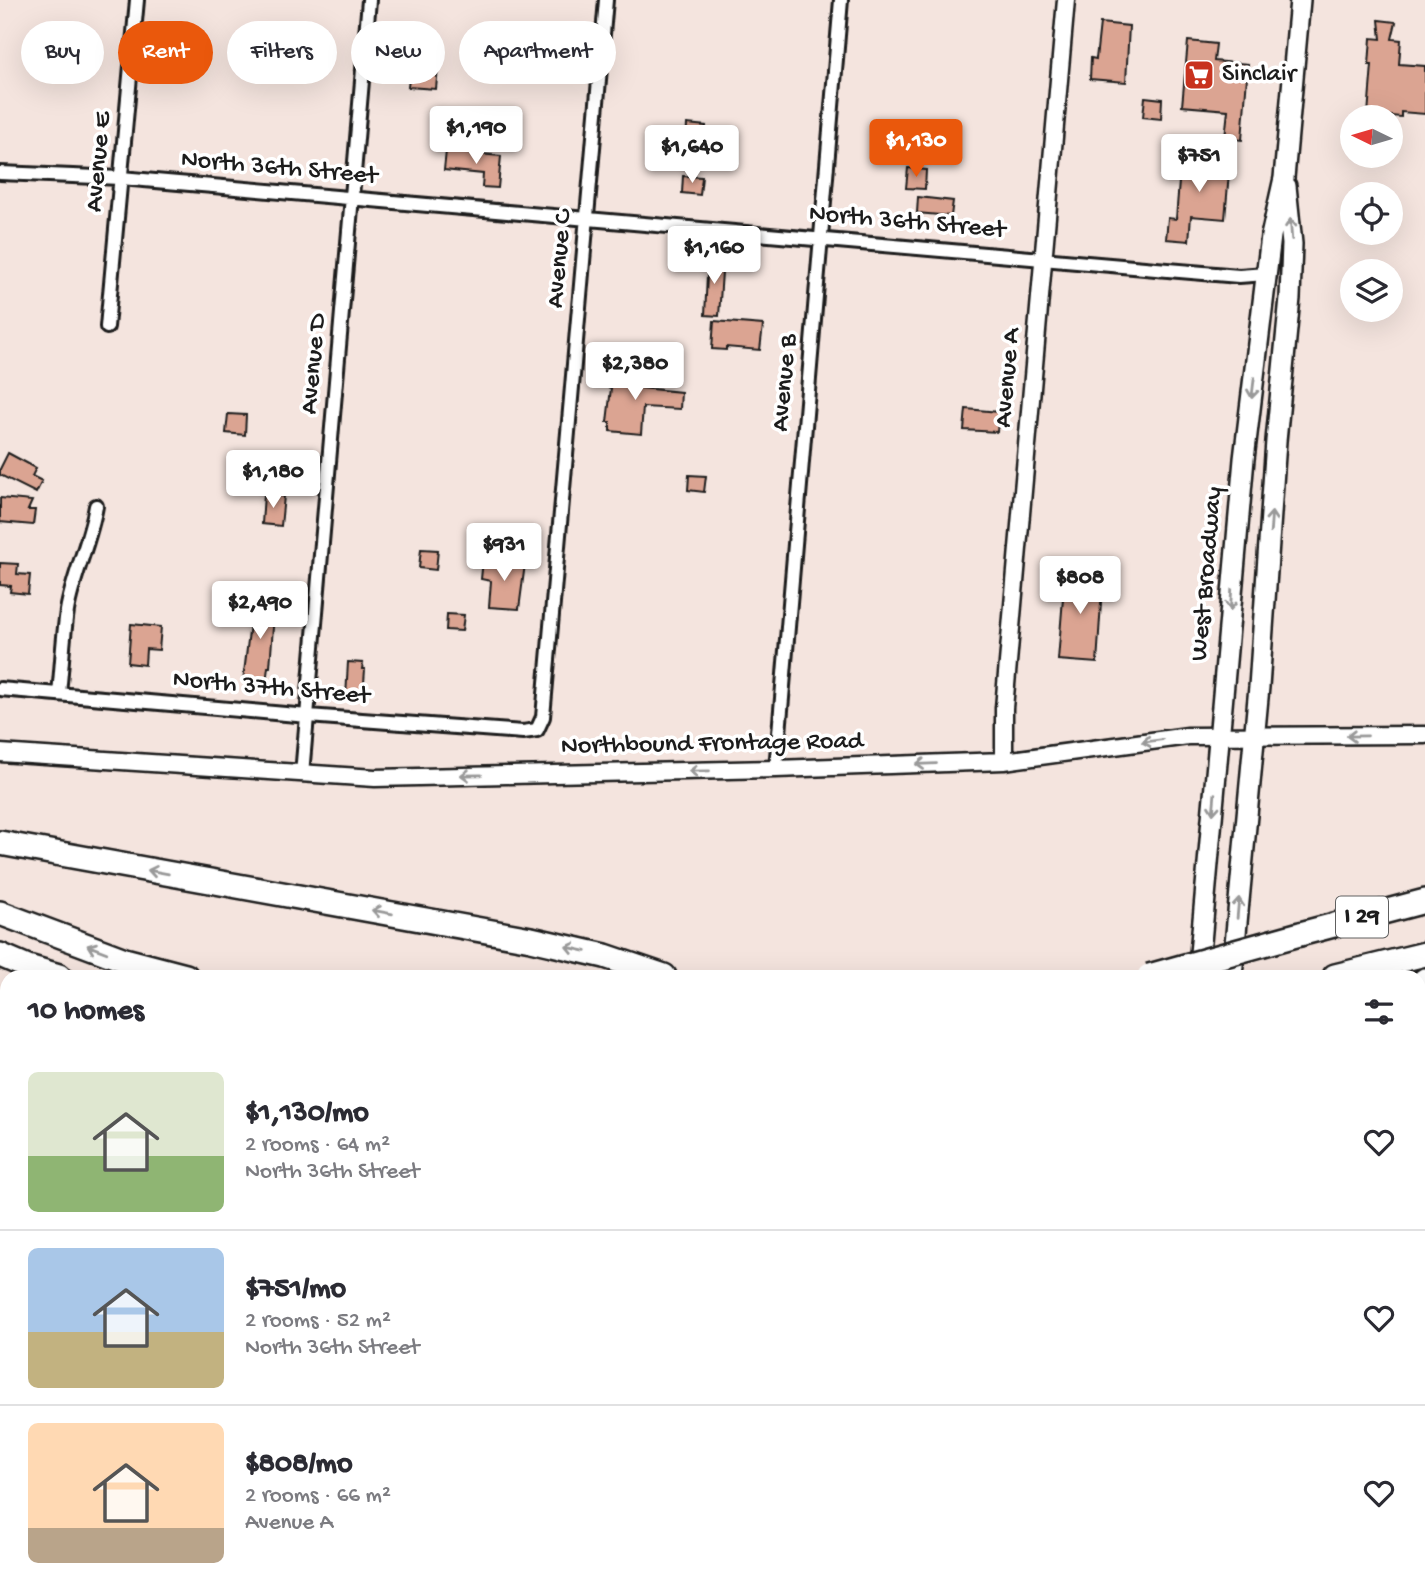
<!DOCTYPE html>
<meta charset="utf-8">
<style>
:root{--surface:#fff;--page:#f7f7f7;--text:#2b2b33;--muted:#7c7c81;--line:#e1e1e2;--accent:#ea580c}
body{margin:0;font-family:"Gochi Hand",sans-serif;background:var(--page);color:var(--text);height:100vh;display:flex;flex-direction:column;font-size:26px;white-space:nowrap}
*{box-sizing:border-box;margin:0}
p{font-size:23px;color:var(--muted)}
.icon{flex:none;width:38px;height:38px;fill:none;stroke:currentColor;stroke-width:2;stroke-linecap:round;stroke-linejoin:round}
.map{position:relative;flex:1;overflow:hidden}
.details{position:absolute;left:0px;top:970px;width:1426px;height:625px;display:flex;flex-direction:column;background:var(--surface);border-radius:21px 21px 0 0;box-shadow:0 7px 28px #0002}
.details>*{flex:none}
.guide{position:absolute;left:21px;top:21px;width:700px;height:63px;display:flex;gap:14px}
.needle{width:46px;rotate:275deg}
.controls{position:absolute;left:1340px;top:105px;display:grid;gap:14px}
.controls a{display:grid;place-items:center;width:63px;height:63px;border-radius:50%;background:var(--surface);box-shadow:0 7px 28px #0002;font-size:35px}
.price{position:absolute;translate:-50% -60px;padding:0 16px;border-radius:7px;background:#fff;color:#222;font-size:23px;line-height:46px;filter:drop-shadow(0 2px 4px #0008)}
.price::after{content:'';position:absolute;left:50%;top:42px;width:21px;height:16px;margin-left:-10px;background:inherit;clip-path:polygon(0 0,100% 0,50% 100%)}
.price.on{background:var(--accent);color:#fff}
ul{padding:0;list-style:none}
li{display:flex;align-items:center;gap:21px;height:175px;padding:0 28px}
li+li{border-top:2px solid var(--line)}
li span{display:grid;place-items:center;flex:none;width:196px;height:140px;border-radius:10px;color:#555}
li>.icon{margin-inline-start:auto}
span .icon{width:84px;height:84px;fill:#fffc;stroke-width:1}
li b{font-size:30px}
h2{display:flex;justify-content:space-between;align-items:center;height:84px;padding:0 28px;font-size:30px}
.pill{padding:0 24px;border-radius:32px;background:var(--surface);box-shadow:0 7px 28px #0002;font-size:24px;line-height:63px}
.pill.on{background:var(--accent);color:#fff}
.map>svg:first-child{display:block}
.building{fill:#dba492;stroke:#1c1c1c;stroke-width:2}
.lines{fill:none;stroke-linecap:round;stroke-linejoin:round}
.minor-casing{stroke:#1c1c1c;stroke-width:18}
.tertiary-casing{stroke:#1c1c1c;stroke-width:21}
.primary-casing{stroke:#1c1c1c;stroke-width:24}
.motorway-casing{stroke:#1c1c1c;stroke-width:28}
.minor{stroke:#fff;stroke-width:12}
.tertiary{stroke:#fff;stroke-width:16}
.primary{stroke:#fff;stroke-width:19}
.motorway{stroke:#fff;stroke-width:23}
.motorway-bridge-casing{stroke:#1c1c1c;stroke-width:28;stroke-linecap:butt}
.motorway-bridge{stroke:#fff;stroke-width:23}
.oneway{stroke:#999}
.labels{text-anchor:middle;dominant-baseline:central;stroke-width:7;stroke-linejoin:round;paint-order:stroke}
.shield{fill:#fff;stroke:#606060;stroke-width:2}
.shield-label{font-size:24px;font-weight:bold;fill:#1c1c1c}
.poi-label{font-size:26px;fill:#1c1c1c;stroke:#fff;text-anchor:start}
.street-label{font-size:26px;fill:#1c1c1c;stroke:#fff}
</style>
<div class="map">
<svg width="1425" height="1594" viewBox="0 0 1425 1594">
<rect width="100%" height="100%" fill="#f4e4de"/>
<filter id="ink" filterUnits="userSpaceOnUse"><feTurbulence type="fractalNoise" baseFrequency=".0143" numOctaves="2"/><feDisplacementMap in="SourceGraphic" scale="14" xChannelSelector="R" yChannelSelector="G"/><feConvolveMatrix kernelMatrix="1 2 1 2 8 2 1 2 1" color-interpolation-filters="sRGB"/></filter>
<g filter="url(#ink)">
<path class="building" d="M1379,20L1396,22L1392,39L1401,40L1399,64L1425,66V114L1401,112V117L1368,114L1372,65H1369L1371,38L1381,39Z
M1100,23L1129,26L1126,82L1090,79L1091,58L1096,59Z
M1188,41L1216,44L1214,61L1248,64L1242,140L1225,138L1228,110L1182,106Z
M509,46L525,47L524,63L507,62Z
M405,64L438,67L436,89L408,87L409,79L403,78Z
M1145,97L1162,99L1161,119L1143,117Z
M687,124L706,126L705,144L686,142Z
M444,128L460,130L458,146L442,143Z
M495,131L512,132L511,150L494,149Z
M446,151L501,156L498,188L482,187L483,174L444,170Z
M1181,157L1230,161L1225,219L1191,216L1189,241L1166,239L1168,218L1176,219Z
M908,168L926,170L925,189L906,188Z
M683,176L702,177L700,195L682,193Z
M918,197L953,201L951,216L917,213Z
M708,256L723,257L719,316L705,315Z
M714,321L763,325L760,350L726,347V350L712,349Z
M608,374L643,377L642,388L681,392L680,409L643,407L641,434L610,431V422H607L611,388L607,387Z
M966,409L999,412L997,432L964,430Z
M228,414L246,415L245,435L226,433Z
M8,453L36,468L32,476L42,481L36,493L0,475V469Z
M689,475L706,476L704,492L688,490Z
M264,494L284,496L281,526L262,524Z
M0,498L32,501L28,510H35L33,525L0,522Z
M421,549L438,550L436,570L419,568Z
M483,560L525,564L519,609L489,607L491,581L481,579Z
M0,563L18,564L17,574L30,575L28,594L10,592L11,586L0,585Z
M1099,574L1116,575L1115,589L1102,588L1097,663L1058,660L1063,598L1048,596L1050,576L1099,581Z
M253,599L275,600L270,667H268L266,683L243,681Z
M447,614L464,615L462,631L446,630Z
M131,624L161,627L159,650L146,649L145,665L128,663Z
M348,662L363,663L362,669H365L363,698L346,697Z"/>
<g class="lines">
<g class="minor-casing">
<path id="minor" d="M0,173L121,178L1156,269L1239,276L1266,274
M107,327L137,0
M0,689L308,716L523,732L537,730L543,717L606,0
M59,693C62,666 63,638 67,611C73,575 90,542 96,506
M776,769L841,0
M302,774L369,0
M0,1310L7,1311
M0,1506L7,1507
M1419,1520L1425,1504
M744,1587L825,1594
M237,1594V1587
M473,1594L474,1587
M709,1594L710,1587
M1395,1594L1397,1587"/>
</g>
<g class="tertiary-casing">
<path id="tertiary" d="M0,753L375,778L776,769L1004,761L1188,736L1425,735
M1004,761V708L1066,0
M0,1060L7,1062
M1419,1148L1425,1146"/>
</g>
<g class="primary-casing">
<path id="primary" d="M1198,976L1244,459L1271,236L1284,178L1300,0
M1232,976L1259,687L1276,441L1290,298L1292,244L1286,186
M1262,1587L1264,1594
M1066,1594L1067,1587"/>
</g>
<g class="motorway-casing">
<path id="motorway" d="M0,843L531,939L605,956L664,976
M0,913L125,960L186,976
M1300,934L1425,901
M0,955L28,967L59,976
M1335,976L1425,954
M1419,986L1425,980
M1419,1263L1425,1254
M1099,1587L1101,1594
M1164,1587V1594
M1199,1587L1201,1594
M1284,1594L1286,1587"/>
</g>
<use href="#minor" class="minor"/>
<use href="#tertiary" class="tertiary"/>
<use href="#primary" class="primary"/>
<use href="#motorway" class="motorway"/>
<g class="motorway-bridge-casing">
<path id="motorway-bridge" d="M1149,976L1300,934"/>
</g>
<use href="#motorway-bridge" class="motorway-bridge"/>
</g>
<defs><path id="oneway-shaft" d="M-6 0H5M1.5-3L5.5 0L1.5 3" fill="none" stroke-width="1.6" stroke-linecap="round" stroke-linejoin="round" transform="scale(1.75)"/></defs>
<g class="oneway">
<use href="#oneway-shaft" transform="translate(1291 229) rotate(-94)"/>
<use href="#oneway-shaft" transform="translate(1253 388) rotate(97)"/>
<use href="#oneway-shaft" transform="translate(1271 522) rotate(-86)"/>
<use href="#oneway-shaft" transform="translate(1231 600) rotate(94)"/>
<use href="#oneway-shaft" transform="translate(1357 736) rotate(179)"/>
<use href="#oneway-shaft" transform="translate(1152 741) rotate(172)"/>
<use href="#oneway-shaft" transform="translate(926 764) rotate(178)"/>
<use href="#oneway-shaft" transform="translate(699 771) rotate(179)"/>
<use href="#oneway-shaft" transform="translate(471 775) rotate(179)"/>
<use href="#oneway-shaft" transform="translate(1214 804) rotate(95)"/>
<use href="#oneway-shaft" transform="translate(158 872) rotate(-170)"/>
<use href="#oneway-shaft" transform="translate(1238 908) rotate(-85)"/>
<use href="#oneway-shaft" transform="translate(382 912) rotate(-170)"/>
<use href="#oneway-shaft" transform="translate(97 949) rotate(-159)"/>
<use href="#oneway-shaft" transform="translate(576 949) rotate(-167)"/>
</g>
</g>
<defs>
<g id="supermarket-square" transform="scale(1.575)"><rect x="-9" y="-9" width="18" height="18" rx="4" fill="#c8321e" stroke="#fff"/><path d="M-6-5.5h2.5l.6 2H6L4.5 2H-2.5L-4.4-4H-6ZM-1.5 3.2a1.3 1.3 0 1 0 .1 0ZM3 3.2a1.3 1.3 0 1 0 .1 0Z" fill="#fff"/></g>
</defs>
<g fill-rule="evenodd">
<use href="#supermarket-square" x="1199" y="75"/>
</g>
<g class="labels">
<rect class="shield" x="1336" y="896.5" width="52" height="41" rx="5"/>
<g class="shield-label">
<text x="1362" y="917">I 29</text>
</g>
<g class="poi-label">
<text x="1222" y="75">Sinclair</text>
</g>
<g class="street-label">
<text transform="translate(100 162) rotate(-85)">Avenue E</text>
<text transform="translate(279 169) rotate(5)">North 36th Street</text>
<text transform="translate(907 223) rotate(5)">North 36th Street</text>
<text transform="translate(561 259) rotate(-85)">Avenue C</text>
<text transform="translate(315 364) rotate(-85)">Avenue D</text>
<text transform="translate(1009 378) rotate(-85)">Avenue A</text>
<text transform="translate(786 383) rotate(-85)">Avenue B</text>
<text transform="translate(1208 574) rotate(-85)">West Broadway</text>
<text transform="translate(271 689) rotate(5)">North 37th Street</text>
<text transform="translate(712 745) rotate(-1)">Northbound Frontage Road</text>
</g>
</g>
</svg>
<div class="controls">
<a><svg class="needle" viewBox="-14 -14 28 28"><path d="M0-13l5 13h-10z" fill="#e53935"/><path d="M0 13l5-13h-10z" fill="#7c7c81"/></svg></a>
<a><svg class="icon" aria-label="locate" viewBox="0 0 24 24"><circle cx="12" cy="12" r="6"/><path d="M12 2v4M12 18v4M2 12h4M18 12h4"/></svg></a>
<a><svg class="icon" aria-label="layers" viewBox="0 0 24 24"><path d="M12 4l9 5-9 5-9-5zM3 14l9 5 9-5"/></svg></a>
</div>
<b class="price" style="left:476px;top:166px">$1,190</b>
<b class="price on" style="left:916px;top:179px">$1,130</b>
<b class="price" style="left:692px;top:185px">$1,640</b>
<b class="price" style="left:1199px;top:194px">$751</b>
<b class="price" style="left:714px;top:286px">$1,160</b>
<b class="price" style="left:635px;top:402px">$2,380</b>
<b class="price" style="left:273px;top:510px">$1,180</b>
<b class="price" style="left:504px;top:583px">$931</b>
<b class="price" style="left:1080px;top:616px">$808</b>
<b class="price" style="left:260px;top:641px">$2,490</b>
<div class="guide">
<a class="pill">Buy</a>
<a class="pill on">Rent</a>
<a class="pill">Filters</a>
<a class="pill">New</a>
<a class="pill">Apartment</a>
</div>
<section class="details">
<h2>10 homes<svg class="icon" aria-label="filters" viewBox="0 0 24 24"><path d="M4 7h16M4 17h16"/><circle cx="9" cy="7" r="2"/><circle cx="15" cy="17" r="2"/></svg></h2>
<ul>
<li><span style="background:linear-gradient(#dfe7d0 60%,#8fb573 0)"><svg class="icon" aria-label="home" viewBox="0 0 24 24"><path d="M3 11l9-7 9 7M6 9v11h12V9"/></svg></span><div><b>$1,130/mo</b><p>2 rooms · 64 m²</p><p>North 36th Street</p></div><svg class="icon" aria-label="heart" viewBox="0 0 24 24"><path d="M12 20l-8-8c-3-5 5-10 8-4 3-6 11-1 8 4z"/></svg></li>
<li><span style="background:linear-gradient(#a9c7e8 60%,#c2b280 0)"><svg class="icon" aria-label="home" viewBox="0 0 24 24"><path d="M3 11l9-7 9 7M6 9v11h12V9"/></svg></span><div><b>$751/mo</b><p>2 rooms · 52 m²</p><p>North 36th Street</p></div><svg class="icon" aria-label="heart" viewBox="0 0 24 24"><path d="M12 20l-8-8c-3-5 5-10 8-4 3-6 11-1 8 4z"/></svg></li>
<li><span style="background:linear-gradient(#ffd9b3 75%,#b9a48a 0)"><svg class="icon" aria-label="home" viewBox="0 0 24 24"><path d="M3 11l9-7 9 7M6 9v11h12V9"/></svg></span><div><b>$808/mo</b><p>2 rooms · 66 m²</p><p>Avenue A</p></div><svg class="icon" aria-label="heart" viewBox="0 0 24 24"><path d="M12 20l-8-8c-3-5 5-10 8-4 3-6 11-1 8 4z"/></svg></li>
</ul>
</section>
</div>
